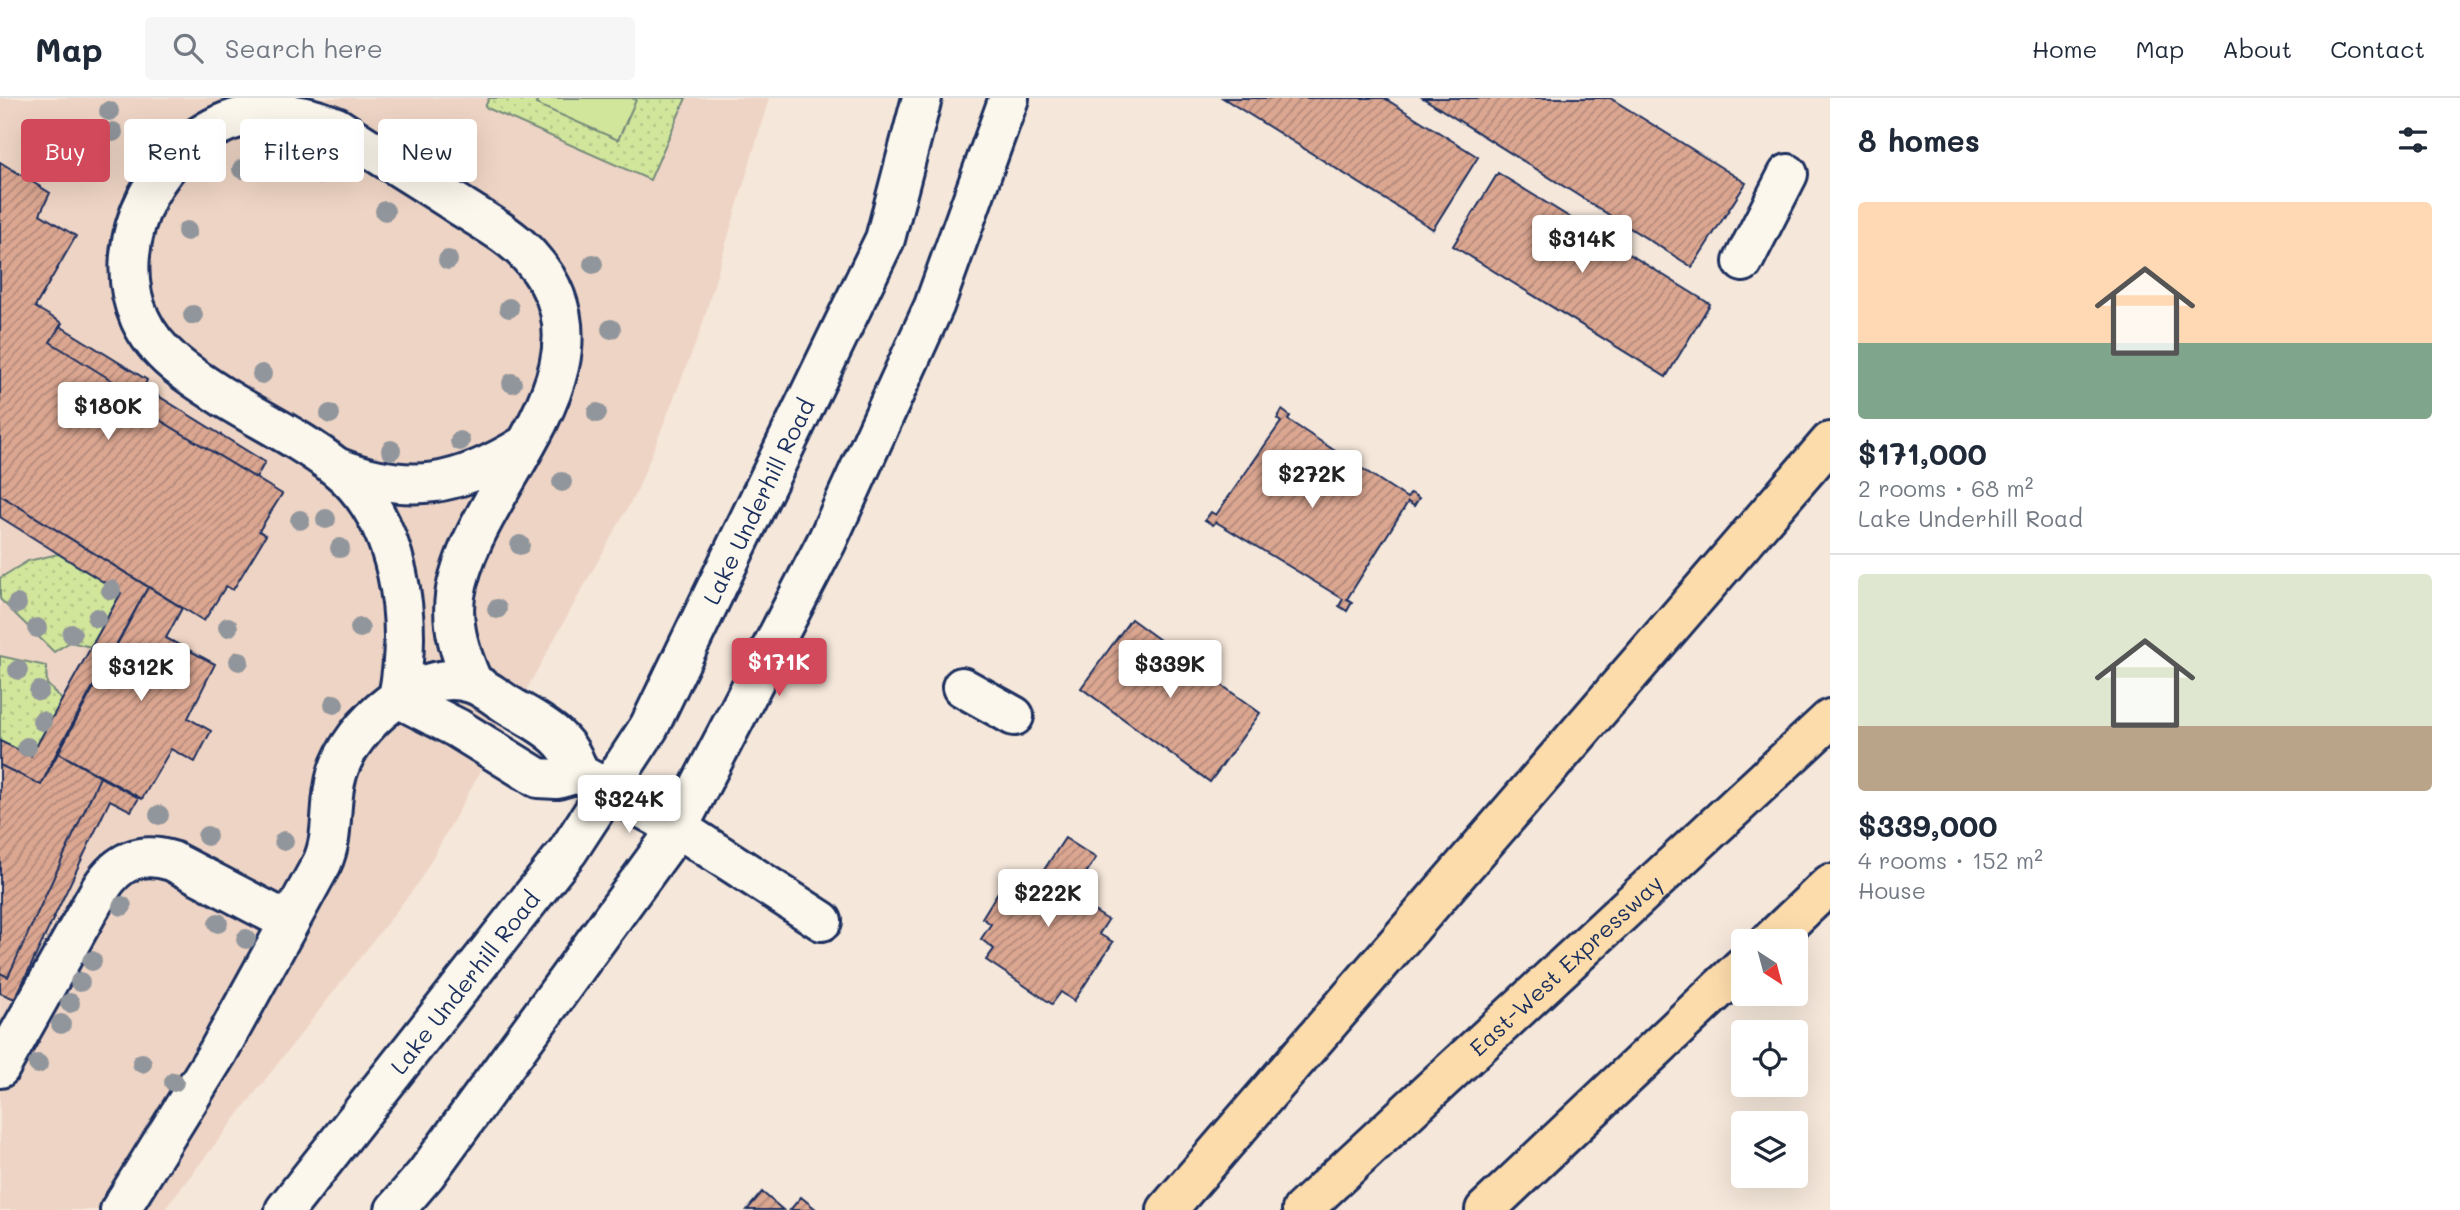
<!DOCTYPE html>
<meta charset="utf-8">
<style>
:root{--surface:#fff;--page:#f6f6f7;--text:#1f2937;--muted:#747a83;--line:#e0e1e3;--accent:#d1495b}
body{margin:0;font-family:Mali,sans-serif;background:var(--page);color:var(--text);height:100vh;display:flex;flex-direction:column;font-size:26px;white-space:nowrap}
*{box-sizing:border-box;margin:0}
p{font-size:23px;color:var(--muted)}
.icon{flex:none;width:38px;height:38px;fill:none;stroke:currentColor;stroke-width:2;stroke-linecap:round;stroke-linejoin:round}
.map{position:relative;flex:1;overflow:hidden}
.details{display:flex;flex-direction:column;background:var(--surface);width:630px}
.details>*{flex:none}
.hud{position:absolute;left:21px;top:21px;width:665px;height:63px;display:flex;gap:14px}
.needle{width:46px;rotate:144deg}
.fabs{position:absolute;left:1731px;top:831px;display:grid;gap:14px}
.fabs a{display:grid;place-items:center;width:77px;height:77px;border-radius:7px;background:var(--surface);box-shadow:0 7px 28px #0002;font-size:35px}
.price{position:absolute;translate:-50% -60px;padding:0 16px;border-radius:7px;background:#fff;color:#222;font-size:23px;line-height:46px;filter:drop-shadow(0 2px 4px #0008)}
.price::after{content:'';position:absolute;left:50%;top:42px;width:21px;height:16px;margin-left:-10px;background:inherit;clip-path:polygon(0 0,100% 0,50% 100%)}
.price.active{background:var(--accent);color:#fff}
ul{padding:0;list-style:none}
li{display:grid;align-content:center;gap:14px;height:371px;padding:0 28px}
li+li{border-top:2px solid var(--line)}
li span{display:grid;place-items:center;height:217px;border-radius:7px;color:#555}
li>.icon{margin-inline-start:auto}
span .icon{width:126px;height:126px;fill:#fffc;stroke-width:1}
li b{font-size:30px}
h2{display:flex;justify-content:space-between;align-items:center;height:84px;padding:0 28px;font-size:30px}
.tag{padding:0 24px;border-radius:7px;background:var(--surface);box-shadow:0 7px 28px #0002;font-size:24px;line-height:63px}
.tag.active{background:var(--accent);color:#fff}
header{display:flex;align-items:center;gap:42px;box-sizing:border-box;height:98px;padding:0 35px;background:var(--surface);border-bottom:2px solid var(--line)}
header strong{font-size:33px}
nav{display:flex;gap:38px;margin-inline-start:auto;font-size:24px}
.search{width:490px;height:63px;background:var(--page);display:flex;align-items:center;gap:18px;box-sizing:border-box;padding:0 24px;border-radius:7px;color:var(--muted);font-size:26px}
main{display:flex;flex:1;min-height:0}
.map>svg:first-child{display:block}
.built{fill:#eed4c4}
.grass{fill:url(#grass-dots);stroke:#768a7c;stroke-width:2}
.garden{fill:#d1e69b;stroke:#768a7c;stroke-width:2}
.building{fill:url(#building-hatch);stroke:#1b2f5e;stroke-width:2}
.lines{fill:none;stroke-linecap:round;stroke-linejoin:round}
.minor-casing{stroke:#1b2f5e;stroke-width:44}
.highway-casing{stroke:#1b2f5e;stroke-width:44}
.minor{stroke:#fbf7ec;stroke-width:38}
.highway{stroke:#fddcac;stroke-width:38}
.tree{fill:#91969c}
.labels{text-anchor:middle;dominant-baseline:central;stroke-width:7;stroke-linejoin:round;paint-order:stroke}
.street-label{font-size:23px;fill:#1b2f5e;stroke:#fbf7ec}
</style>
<header>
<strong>Map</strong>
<div class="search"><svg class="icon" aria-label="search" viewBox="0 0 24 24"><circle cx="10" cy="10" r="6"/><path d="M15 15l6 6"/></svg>Search here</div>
<nav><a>Home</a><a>Map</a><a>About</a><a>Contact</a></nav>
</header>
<main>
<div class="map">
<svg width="1830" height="1112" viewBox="0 0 1830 1112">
<defs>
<pattern id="grass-dots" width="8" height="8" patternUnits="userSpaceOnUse" patternTransform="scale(1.75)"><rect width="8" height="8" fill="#d1e69b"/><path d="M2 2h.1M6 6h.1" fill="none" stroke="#b3c688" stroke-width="1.8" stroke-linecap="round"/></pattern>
<pattern id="building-hatch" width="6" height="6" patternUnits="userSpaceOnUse" patternTransform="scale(1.75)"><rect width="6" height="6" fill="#dca791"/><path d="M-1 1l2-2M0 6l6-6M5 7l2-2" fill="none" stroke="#b2887a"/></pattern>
</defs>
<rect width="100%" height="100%" fill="#f5e7da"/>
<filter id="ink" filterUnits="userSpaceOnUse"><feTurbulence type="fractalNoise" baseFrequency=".0143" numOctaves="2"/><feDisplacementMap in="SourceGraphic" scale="14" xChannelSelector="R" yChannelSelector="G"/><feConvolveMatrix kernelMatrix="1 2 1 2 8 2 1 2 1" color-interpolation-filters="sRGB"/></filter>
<g filter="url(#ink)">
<path class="built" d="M0,0H769L700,234L637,393L419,784L164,1112H0Z"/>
<path class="grass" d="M489,0H686L650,82L485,9Z
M58,456L121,495L91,549L70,544L54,554L0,501V480L28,463Z
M0,558L46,568L47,586L62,602L31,658L0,643Z"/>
<path class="garden" d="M538,0H632L636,2L618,42L536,6Z"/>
<path class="building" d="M1223,0H1384L1478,59L1433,131Z
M1423,0H1610L1746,85L1692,169Z
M0,64L50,95L40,116L76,138L35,209L62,225L50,244L121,288L117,296L282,396L259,433L266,437L233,492L226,488L204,523L0,397Z
M1498,75L1710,206L1666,279L1453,148Z
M60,228L147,282L144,289L265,364L256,380L117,296L121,288L50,244Z
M1282,312L1290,318L1288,322L1407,400L1411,395L1419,400L1414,408L1408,404L1347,501L1352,504L1347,513L1339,508L1343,501L1216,424L1213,427L1205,422L1211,414L1216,417L1281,324L1277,321Z
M0,397L148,489L41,687L0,667V643L31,658L121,495L0,419Z
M148,489L182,510L166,540L215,566L188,620L211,633L195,664L171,651L142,701L57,654Z
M1131,521L1260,615L1210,684L1081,590Z
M57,654L100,679L8,879L0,875V667L41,687Z
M100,679L139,700L131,713L110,702L15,901L0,895V875L8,879Z
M1065,740L1096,760L1071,798L1108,822L1099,836L1113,844L1074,903L1061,894L1052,906L986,862L994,851L981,841L991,826L982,820L1000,791L1008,796L1018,781L1032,790Z
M762,1094L783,1112H747Z
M801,1099L817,1112H790Z"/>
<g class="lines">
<g class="minor-casing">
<g id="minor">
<path d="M1743,164L1788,76"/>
<path d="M336,369C410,398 459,388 525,347"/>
<path d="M962,589L1014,618"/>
<path d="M398,600C413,523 401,421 336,369C302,342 260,322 223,299C190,278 157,258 140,221C105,143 161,38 243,19C275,11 305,16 336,29C376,55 417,80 457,106C482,122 511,137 530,159C630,269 470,389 455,498C451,529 461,558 473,585"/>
<path d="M398,600L457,630L538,680L557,681L578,675"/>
<path d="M0,970L101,790C118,763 141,753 172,763L289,824"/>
<path d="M120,1112L218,954L322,765C335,737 328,706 337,676C351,628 418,568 471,585C484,589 497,600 508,607C538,625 570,638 578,675L678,730L822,823"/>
<path id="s1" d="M285,1112L568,753L649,629L885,141L922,0"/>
<path d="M395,1112L426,1076L678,730L827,443L934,208L1009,0"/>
</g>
</g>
<g class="highway-casing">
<g id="highway">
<path d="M1769,844L1830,786"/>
<path d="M1167,1112L1830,344"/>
<path id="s2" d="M1302,1112L1830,621"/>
<path d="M1485,1112L1743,868"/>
</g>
</g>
<use href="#minor" class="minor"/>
<use href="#highway" class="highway"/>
</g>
<g class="tree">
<circle cx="109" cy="13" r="10"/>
<circle cx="113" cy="34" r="10"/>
<circle cx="442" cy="46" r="10"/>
<circle cx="63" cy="59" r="10"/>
<circle cx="242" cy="71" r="10"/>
<circle cx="320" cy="77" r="10"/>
<circle cx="385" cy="113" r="10"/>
<circle cx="187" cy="133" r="10"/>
<circle cx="448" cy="162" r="10"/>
<circle cx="593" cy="166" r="10"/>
<circle cx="509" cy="210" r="10"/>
<circle cx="193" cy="217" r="10"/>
<circle cx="611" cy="231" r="10"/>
<circle cx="262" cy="276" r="10"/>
<circle cx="512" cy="285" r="10"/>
<circle cx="597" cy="315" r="10"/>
<circle cx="330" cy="316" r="10"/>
<circle cx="460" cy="343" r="10"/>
<circle cx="391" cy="352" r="10"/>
<circle cx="562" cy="384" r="10"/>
<circle cx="326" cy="421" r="10"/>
<circle cx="300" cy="422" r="10"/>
<circle cx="520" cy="447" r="10"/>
<circle cx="340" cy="450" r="10"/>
<circle cx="111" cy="492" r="10"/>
<circle cx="17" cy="506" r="10"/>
<circle cx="497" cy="511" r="10"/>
<circle cx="97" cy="520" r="10"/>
<circle cx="228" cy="529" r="10"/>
<circle cx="37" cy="530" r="10"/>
<circle cx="360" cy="530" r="10"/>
<circle cx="72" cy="536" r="10"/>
<circle cx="239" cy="563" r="10"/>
<circle cx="18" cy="572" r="10"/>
<circle cx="39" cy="593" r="10"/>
<circle cx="334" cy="606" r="10"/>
<circle cx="42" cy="623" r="10"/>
<circle cx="27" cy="649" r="10"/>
<circle cx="159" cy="717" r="10"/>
<circle cx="207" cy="738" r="10"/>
<circle cx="284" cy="743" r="10"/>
<circle cx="122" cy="808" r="10"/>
<circle cx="218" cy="825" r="10"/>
<circle cx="246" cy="841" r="10"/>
<circle cx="92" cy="863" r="10"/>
<circle cx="80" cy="884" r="10"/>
<circle cx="70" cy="905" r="10"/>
<circle cx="61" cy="926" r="10"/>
<circle cx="142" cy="965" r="10"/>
<circle cx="38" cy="966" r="10"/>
<circle cx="174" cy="984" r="10"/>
</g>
</g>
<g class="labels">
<g class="street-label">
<text stroke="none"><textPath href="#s1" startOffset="856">Lake Underhill Road</textPath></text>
<text stroke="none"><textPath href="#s2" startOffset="360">East-West Expressway</textPath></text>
<text stroke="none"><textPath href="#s1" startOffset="290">Lake Underhill Road</textPath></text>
</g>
</g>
</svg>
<div class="fabs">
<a><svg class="needle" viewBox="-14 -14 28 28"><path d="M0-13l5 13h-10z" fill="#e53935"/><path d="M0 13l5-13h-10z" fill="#747a83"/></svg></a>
<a><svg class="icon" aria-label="locate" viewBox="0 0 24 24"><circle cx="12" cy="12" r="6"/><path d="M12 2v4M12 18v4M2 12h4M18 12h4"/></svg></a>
<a><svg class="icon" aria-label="layers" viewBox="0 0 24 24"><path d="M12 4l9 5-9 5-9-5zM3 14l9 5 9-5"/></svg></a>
</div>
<b class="price" style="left:1582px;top:177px">$314K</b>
<b class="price" style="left:108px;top:344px">$180K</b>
<b class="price" style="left:1312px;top:412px">$272K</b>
<b class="price active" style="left:779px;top:600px">$171K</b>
<b class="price" style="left:1170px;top:602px">$339K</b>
<b class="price" style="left:141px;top:605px">$312K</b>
<b class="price" style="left:629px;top:737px">$324K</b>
<b class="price" style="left:1048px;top:831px">$222K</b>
<div class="hud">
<a class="tag active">Buy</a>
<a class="tag">Rent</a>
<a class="tag">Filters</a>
<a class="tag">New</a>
</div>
</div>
<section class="details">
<h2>8 homes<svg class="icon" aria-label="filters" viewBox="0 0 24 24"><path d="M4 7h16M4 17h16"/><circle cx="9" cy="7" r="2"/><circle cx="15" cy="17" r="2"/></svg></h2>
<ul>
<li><span style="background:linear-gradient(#ffd9b3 65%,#7fa58c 0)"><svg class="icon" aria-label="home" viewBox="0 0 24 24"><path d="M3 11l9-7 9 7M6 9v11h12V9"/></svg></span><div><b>$171,000</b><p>2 rooms · 68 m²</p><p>Lake Underhill Road</p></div></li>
<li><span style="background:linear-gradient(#dfe7d0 70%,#b9a48a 0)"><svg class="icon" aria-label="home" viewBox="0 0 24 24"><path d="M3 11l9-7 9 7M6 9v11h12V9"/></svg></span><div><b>$339,000</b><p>4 rooms · 152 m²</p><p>House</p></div></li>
</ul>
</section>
</main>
